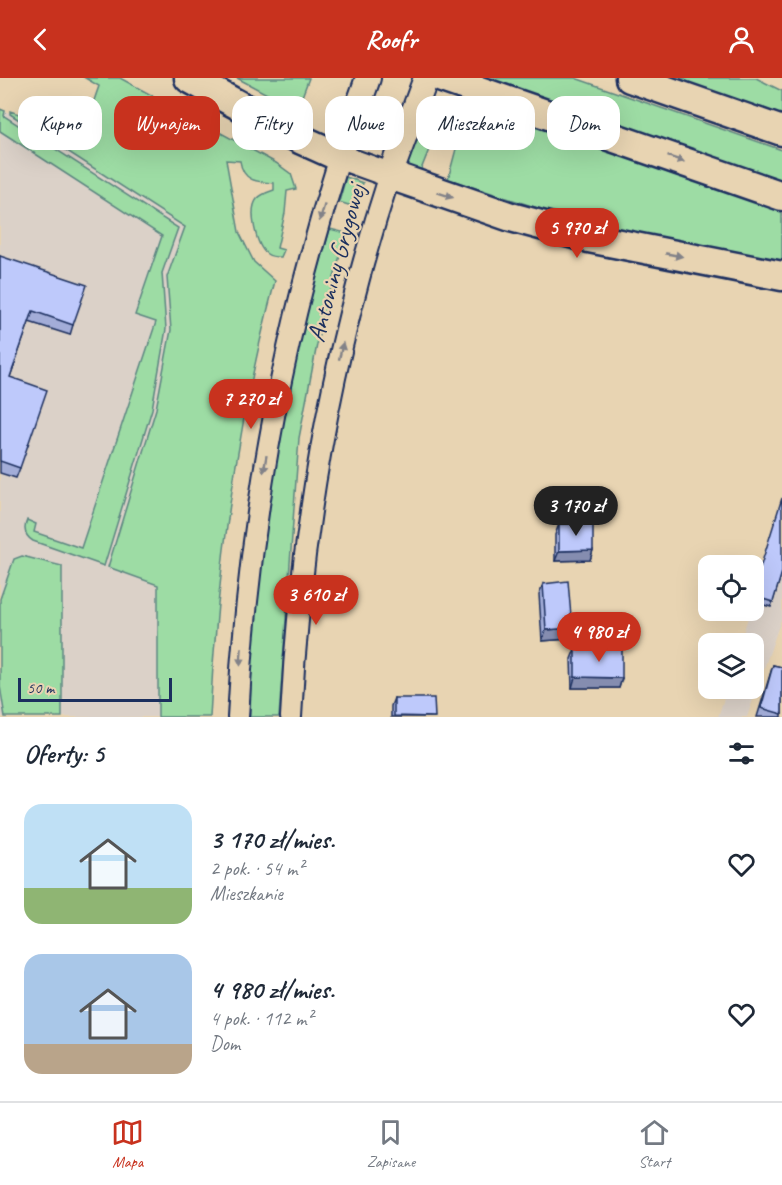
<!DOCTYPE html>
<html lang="pl">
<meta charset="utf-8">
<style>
:root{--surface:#fff;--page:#f2f2f3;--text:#1f2937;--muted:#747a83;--line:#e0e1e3;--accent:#c8321e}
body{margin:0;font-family:Caveat,sans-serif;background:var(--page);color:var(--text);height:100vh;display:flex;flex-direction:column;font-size:22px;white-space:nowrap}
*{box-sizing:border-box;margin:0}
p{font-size:20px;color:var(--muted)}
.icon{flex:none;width:33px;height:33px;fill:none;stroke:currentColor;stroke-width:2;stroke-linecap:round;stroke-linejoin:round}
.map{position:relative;height:639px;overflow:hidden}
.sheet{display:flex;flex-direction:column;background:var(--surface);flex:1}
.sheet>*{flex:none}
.top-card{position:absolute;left:18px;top:18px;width:747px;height:54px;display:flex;gap:12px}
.fabs{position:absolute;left:698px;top:477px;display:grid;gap:12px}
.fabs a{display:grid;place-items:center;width:66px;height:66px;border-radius:12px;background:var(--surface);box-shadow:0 6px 24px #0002;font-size:30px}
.scale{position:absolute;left:18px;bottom:15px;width:154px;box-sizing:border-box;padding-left:6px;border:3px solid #1b2f5e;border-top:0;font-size:16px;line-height:21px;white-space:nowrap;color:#1b2f5e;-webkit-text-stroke:4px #e8d4b2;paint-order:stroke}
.price{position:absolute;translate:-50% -51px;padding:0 14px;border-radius:21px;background:var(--accent);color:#fff;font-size:20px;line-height:39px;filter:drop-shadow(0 2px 3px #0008)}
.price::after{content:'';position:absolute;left:50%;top:36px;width:18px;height:14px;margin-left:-9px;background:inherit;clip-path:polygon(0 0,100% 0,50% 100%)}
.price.current{background:#222;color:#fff}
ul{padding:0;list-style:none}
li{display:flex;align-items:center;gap:18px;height:150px;padding:0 24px}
li span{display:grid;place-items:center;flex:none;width:168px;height:120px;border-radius:18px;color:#555}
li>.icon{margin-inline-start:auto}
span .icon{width:72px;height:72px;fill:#fffc;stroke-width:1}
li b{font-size:26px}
h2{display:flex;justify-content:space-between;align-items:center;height:72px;padding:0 24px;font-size:26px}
.tag{padding:0 21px;border-radius:18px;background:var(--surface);box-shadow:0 6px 24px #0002;font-size:21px;line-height:54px}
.tag.current{background:var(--accent);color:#fff}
header{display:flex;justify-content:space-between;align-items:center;height:78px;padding:0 24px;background:var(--accent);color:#fff;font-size:27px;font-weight:800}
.tab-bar{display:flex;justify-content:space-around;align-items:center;height:84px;border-top:2px solid var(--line);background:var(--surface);font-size:16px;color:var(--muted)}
.tab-bar a{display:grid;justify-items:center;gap:3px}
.tab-bar .current{color:var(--accent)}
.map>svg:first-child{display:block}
.built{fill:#dbd1c8}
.green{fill:#9ddca4;stroke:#5c8681;stroke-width:1.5}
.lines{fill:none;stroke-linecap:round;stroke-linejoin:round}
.minor-casing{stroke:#1b2f5e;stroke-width:24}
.tertiary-casing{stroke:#1b2f5e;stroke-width:28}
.secondary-casing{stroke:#1b2f5e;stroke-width:33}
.minor{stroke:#e8d4b2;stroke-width:20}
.tertiary{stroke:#e8d4b2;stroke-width:24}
.secondary{stroke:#e8d4b2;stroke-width:28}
.wall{fill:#a3add8;stroke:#1b2f5e;stroke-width:1.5}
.shaded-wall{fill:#858db0;stroke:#1b2f5e;stroke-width:1.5}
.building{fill:#bec9fb;stroke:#1b2f5e;stroke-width:1.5}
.oneway{fill:#828288}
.labels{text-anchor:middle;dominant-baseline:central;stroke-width:4.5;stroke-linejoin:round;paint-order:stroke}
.street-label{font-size:26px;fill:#1b2f5e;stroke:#e8d4b2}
</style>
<header><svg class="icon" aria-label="back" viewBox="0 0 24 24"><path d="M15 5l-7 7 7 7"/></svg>Roofr<svg class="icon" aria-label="person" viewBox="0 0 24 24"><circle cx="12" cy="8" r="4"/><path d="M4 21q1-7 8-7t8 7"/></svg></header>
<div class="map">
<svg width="782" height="639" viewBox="0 0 782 639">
<rect width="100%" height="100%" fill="#e8d4b2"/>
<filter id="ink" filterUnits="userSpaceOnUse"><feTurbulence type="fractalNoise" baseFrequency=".0167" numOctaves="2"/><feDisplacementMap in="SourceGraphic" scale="12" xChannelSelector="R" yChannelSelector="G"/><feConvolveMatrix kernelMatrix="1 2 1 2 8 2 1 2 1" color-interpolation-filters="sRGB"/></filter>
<g filter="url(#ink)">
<path class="built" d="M0,31L15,37L188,147L183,330L167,639H0Z
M782,424V539L747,639H718L727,611L753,610V566L740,565L750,533L753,532V521Z"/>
<path class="green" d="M85,0H120L276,85L291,96L296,111L287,113L285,135L277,170L284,172L281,179C276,179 271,179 267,176C256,168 248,132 257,121C261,116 268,114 274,112V105C256,104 243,103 240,83L226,82L239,154L254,184L275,203C237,346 217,491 210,639H158V507L108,489L156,331L171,252L167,199L185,149L10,36V33L82,57L99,8Z
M237,0H309L297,32Z
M474,0H575L782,72V107Z
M673,0H756L782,13V39Z
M469,22L782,132V187L575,142L448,101Z
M0,31L5,33L4,38L178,150L162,195L166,251L152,331L104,488L33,463C25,458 23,451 27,442L36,446L34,454L81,470L156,244L135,237L162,158L0,53Z
M421,49L436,54L420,94L405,89Z
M346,99L363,105L355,129L339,124Z
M330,151L346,155L319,256L299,360L279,639H250C252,507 273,375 303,247C311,215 321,183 330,151Z
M22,478L62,488V639H5L0,608V521L14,481Z"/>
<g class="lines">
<g class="minor-casing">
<path id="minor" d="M238,639C248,447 281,262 340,79
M291,639C300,455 332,273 390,97"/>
</g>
<g class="tertiary-casing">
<path id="tertiary" d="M368,0L340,79L390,97L426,0"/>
</g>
<g class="secondary-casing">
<path id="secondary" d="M189,0L302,62L340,79
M442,0L782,118
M630,0L782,53
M390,97L511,139L589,160L782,198"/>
</g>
<use href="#minor" class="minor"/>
<use href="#tertiary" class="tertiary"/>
<use href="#secondary" class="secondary"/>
</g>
<path class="wall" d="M0,178L73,247L70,257L29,244L10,299L20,390L16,400L0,395Z
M559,446L593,472L590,482L555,483V457Z
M782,494L771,529L753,524V513Z
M543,506L568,561L542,563L539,516Z
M575,571L622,600L619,610H572L571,581Z
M773,587L782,589V639H757Z
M394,620L435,639H391V628Z"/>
<path class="shaded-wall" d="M593,472L590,482L555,483L559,473Z
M572,550L568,561L542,563L546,552Z
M575,599L622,600L619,610H572Z"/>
<path class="building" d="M0,178L87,207L73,247L33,233L10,299L47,312L20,390L0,383Z
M782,420V494L773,524L753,518V513Z
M559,446H593V472L559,473Z
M568,503L572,550L546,552L543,506Z
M622,570V600L575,599V571Z
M773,587L782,589V636L761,630Z
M394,620H434L435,639L394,638Z"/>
<defs><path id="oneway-solid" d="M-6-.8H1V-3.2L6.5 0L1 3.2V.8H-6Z" transform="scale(1.5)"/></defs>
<g class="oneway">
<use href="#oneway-solid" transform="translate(676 81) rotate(19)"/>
<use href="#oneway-solid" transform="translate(445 117) rotate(18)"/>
<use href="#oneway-solid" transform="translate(322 135) rotate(107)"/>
<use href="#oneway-solid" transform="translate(674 177) rotate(11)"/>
<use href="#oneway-solid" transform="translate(341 273) rotate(-77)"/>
<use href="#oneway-solid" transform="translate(265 386) rotate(100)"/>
<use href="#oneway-solid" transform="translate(241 579) rotate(94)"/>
</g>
</g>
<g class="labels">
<g class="street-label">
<text transform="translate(336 185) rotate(-75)">Antoniny Grygowej</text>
</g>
</g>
</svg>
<div class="fabs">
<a><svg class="icon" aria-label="locate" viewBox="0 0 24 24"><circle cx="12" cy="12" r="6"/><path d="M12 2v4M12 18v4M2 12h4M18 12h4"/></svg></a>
<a><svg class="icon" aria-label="layers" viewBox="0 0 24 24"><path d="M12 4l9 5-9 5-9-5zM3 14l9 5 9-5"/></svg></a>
</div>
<div class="scale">50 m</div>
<b class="price" style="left:577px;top:181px">5 970 zł</b>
<b class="price" style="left:251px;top:352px">7 270 zł</b>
<b class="price current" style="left:576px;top:459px">3 170 zł</b>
<b class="price" style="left:316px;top:548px">3 610 zł</b>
<b class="price" style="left:599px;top:585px">4 980 zł</b>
<div class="top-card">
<a class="tag">Kupno</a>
<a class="tag current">Wynajem</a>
<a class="tag">Filtry</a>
<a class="tag">Nowe</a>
<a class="tag">Mieszkanie</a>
<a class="tag">Dom</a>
</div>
</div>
<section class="sheet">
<h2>Oferty: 5<svg class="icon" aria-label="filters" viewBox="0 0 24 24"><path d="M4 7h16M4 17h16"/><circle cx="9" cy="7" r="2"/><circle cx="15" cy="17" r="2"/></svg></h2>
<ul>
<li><span style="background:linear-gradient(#bfe0f5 70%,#8fb573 0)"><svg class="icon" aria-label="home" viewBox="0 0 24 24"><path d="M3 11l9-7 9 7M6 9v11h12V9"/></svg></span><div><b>3 170 zł/mies.</b><p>2 pok. · 54 m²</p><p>Mieszkanie</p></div><svg class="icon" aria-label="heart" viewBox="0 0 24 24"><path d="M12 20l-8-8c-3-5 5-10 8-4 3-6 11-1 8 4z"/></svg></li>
<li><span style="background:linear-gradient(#a9c7e8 75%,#b9a48a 0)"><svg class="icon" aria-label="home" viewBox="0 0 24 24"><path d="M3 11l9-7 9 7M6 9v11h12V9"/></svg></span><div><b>4 980 zł/mies.</b><p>4 pok. · 112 m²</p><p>Dom</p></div><svg class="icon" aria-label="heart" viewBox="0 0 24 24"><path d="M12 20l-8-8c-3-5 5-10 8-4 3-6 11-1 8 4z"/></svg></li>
</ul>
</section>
<nav class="tab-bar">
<a class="current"><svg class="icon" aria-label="map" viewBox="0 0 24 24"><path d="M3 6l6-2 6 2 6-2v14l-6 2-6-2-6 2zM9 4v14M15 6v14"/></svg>Mapa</a>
<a><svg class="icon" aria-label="saved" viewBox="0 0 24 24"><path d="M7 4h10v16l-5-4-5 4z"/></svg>Zapisane</a>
<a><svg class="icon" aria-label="home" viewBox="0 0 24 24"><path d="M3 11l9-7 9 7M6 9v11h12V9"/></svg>Start</a>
</nav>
